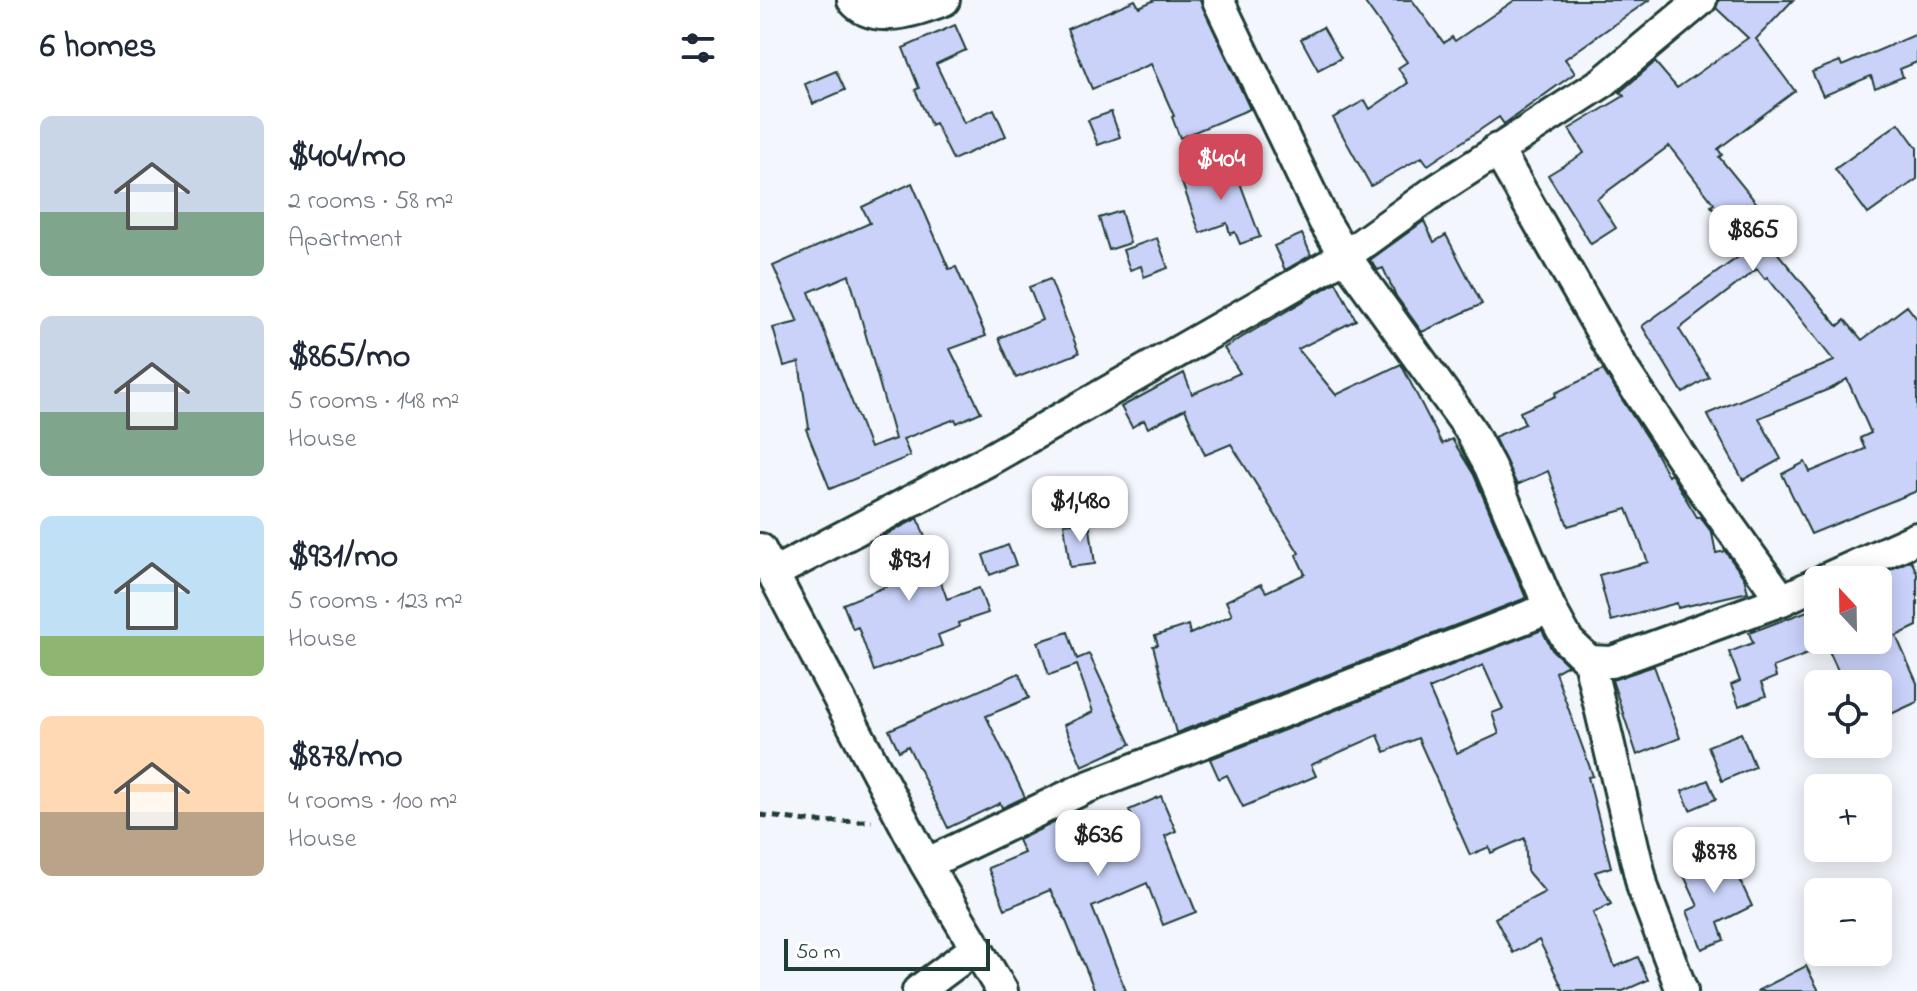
<!DOCTYPE html>
<meta charset="utf-8">
<style>
:root{--surface:#fff;--page:#f2f2f3;--text:#1f2937;--muted:#747a83;--accent:#d1495b}
body{margin:0;font-family:"Indie Flower",sans-serif;background:var(--page);color:var(--text);height:100vh;display:flex;flex-direction:column;font-size:30px;white-space:nowrap}
*{box-sizing:border-box;margin:0}
p{font-size:26px;color:var(--muted)}
.icon{flex:none;width:44px;height:44px;fill:none;stroke:currentColor;stroke-width:2;stroke-linecap:round;stroke-linejoin:round}
.map{position:relative;flex:1;overflow:hidden}
.sheet{display:flex;flex-direction:column;background:var(--surface);width:760px}
.sheet>*{flex:none}
.needle{width:52px;rotate:338deg}
.buttons{position:absolute;left:1044px;top:566px;display:grid;gap:16px}
.buttons a{display:grid;place-items:center;width:88px;height:88px;border-radius:12px;background:var(--surface);box-shadow:0 4px 20px #0003;font-size:40px}
.scale{position:absolute;left:24px;bottom:20px;width:206px;box-sizing:border-box;padding-left:8px;border:4px solid #1f3d34;border-top:0;font-size:22px;line-height:28px;white-space:nowrap;color:#1f3d34;-webkit-text-stroke:6px #fff;paint-order:stroke}
.price{position:absolute;translate:-50% -68px;padding:0 18px;border-radius:16px;background:#fff;color:#222;font-size:26px;line-height:52px;filter:drop-shadow(0 2px 4px #0008)}
.price::after{content:'';position:absolute;left:50%;top:48px;width:24px;height:18px;margin-left:-12px;background:inherit;clip-path:polygon(0 0,100% 0,50% 100%)}
.price.current{background:var(--accent);color:#fff}
ul{padding:0;list-style:none}
li{display:flex;align-items:center;gap:24px;height:200px;padding:0 40px}
li span{display:grid;place-items:center;flex:none;width:224px;height:160px;border-radius:12px;color:#555}
li>.icon{margin-inline-start:auto}
span .icon{width:96px;height:96px;fill:#fffc;stroke-width:1}
li b{font-size:34px}
h2{display:flex;justify-content:space-between;align-items:center;height:96px;padding:0 40px;font-size:34px}
main{display:flex;flex:1;min-height:0}
.map>svg:first-child{display:block}
.building{fill:#cad2fa;stroke:#1f3d34;stroke-width:2;fill-rule:evenodd}
.lines{fill:none;stroke-linecap:round;stroke-linejoin:round}
.minor-casing{stroke:#1f3d34;stroke-width:36}
.path{stroke:#1f3d34;stroke-width:5;stroke-dasharray:8 6;stroke-linecap:butt}
.minor{stroke:#fff;stroke-width:30}
</style>
<main>
<section class="sheet">
<h2>6 homes<svg class="icon" aria-label="filters" viewBox="0 0 24 24"><path d="M4 7h16M4 17h16"/><circle cx="9" cy="7" r="2"/><circle cx="15" cy="17" r="2"/></svg></h2>
<ul>
<li><span style="background:linear-gradient(#c9d6e8 60%,#7fa58c 0)"><svg class="icon" aria-label="home" viewBox="0 0 24 24"><path d="M3 11l9-7 9 7M6 9v11h12V9"/></svg></span><div><b>$404/mo</b><p>2 rooms · 58 m²</p><p>Apartment</p></div></li>
<li><span style="background:linear-gradient(#c9d6e8 60%,#7fa58c 0)"><svg class="icon" aria-label="home" viewBox="0 0 24 24"><path d="M3 11l9-7 9 7M6 9v11h12V9"/></svg></span><div><b>$865/mo</b><p>5 rooms · 148 m²</p><p>House</p></div></li>
<li><span style="background:linear-gradient(#bfe0f5 75%,#8fb573 0)"><svg class="icon" aria-label="home" viewBox="0 0 24 24"><path d="M3 11l9-7 9 7M6 9v11h12V9"/></svg></span><div><b>$931/mo</b><p>5 rooms · 123 m²</p><p>House</p></div></li>
<li><span style="background:linear-gradient(#ffd9b3 60%,#b9a48a 0)"><svg class="icon" aria-label="home" viewBox="0 0 24 24"><path d="M3 11l9-7 9 7M6 9v11h12V9"/></svg></span><div><b>$878/mo</b><p>4 rooms · 100 m²</p><p>House</p></div></li>
</ul>
</section>
<div class="map">
<svg width="1157" height="991" viewBox="0 0 1157 991">
<rect width="100%" height="100%" fill="#f4f6fe"/>
<filter id="ink" filterUnits="userSpaceOnUse"><feTurbulence type="fractalNoise" baseFrequency=".0125" numOctaves="2"/><feDisplacementMap in="SourceGraphic" scale="16" xChannelSelector="R" yChannelSelector="G"/><feConvolveMatrix kernelMatrix="1 2 1 2 8 2 1 2 1" color-interpolation-filters="sRGB"/></filter>
<g filter="url(#ink)">
<path class="building" d="M375,0L379,7L395,0H440L490,109L420,138L412,117L414,116L391,64L332,89L307,29Z
M603,0H652L684,43L692,37L695,41L755,0H889L805,59L815,73L744,124L739,117L668,165L662,157L611,186L573,118L605,100L610,109L648,83L638,68L647,62Z
M959,0H1033L996,39L1035,91L958,149L962,155L959,157L1003,211L991,221L1078,326L1085,320L1102,340L1147,306L1157,319V491L1051,534L1022,474L1045,462L1050,472L1105,449L1100,438L1111,433L1087,379L1074,387L999,418L1021,459L983,480L947,414L1074,361L1007,277L1005,279L997,269L919,329L949,377L923,393L882,326L988,250L951,206L954,204L909,146L837,199L856,228L831,244L788,175L824,153L809,129L864,96L860,92L895,62L917,88L988,38L956,8Z
M195,25L206,50L176,64L204,123L234,109L246,136L193,160L175,123L171,125L155,90L159,88L143,48Z
M563,27L581,58L558,70L541,39Z
M1157,34V62L1140,69L1143,77L1115,88L1111,76L1063,96L1052,72L1080,61L1082,66Z
M76,71L85,90L53,104L45,84Z
M351,112L360,137L338,145L328,120Z
M1139,123L1157,148V179L1108,214L1075,169Z
M472,161L500,237L480,244L475,232L470,234L467,223L440,233L421,180Z
M152,183L189,269L196,267L226,336L190,349L221,412L197,423L195,419L143,439L150,456L70,489L46,429L49,428L39,362L24,366L13,328L38,322L13,266L110,223L102,207ZM89,275L135,439L110,448L49,292Z
M361,211L370,243L349,250L339,218Z
M664,221L674,242L686,235L722,304L662,332L636,296L623,268L618,270L610,260Z
M542,234L551,255L525,270L514,246Z
M397,238L408,268L384,277L381,266L370,270L363,250Z
M290,279L319,353L256,378L239,338L282,320L269,287Z
M576,282L596,320L538,349L576,395L641,364L682,444L692,439L714,475L766,598L416,733L393,646L398,645L395,636L428,625L430,634L472,615L466,601L501,584L506,592L545,574L536,555L539,553L471,444L445,455L425,409L388,428L384,420L372,427L361,407L424,373L432,394L480,373L464,348Z
M843,370L892,446L908,476L911,474L937,517H940L952,533L956,553L965,551L984,578L988,592L918,608L917,603L851,621L839,575L888,562L867,509L808,526L788,471L757,485L734,437L765,424L760,412L796,396L795,393Z
M158,518L187,599L219,588L228,613L198,623L199,627L178,635L182,646L114,671L98,627L93,629L83,604L137,582L121,537Z
M329,521L335,564L310,567L304,524Z
M248,545L256,565L230,575L223,555Z
M1151,560L1157,573V626L1136,636L1157,683V702L1118,720V684H1084L1064,640H1118V575Z
M1058,607V650L1013,667L1016,677L1001,683L1006,696L979,706L971,685L980,681L969,652L993,643L989,633Z
M782,630L792,650L808,665L795,672L833,776L828,777L851,867L835,872L851,904L833,913L855,967L878,957L888,980L863,991H804L779,940L753,953L735,918L785,892L767,871L765,838L731,853L729,847L710,855L658,738L625,752L618,735L551,765L556,776L483,807L467,775L459,779L450,759ZM723,665L743,709L732,713L739,734L697,753L669,689Z
M308,632L317,659L329,654L371,744L322,766L304,725L333,712L317,665L289,675L278,642Z
M894,666L920,738L877,755L852,680Z
M259,673L269,698L226,716L265,797L242,808L240,803L188,828L148,746L139,751L129,730Z
M981,733L995,767L962,781L948,746Z
M948,780L956,799L930,810L922,791Z
M401,796L416,831L405,836L436,912L403,925L387,883L332,907L366,991H335L303,914L290,890L245,909L228,868L264,853L258,840L310,815L322,841L373,818L369,810Z
M964,846L992,906L958,923L964,940L942,949L927,911L938,906L920,867Z
M1046,966L1059,991H997Z"/>
<g class="lines">
<g class="minor-casing">
<path id="minor" d="M93,0C114,26 158,10 184,0
M458,0L564,221L585,256L709,428L730,467L790,608L808,641L829,661L852,662L1022,600L1058,583
M737,149L863,369L937,481L1022,600
M0,549L166,864L242,991
M14,573L227,461L585,256L675,191L843,82L941,0
M1064,580L1157,538
M829,661L883,888L922,991
M166,864L325,788L790,608
M158,991L216,948"/>
</g>
<path class="path" d="M0,815L55,822L112,821"/>
<use href="#minor" class="minor"/>
</g>
</g>
</svg>
<div class="buttons">
<a><svg class="needle" viewBox="-14 -14 28 28"><path d="M0-13l5 13h-10z" fill="#e53935"/><path d="M0 13l5-13h-10z" fill="#747a83"/></svg></a>
<a><svg class="icon" aria-label="locate" viewBox="0 0 24 24"><circle cx="12" cy="12" r="6"/><path d="M12 2v4M12 18v4M2 12h4M18 12h4"/></svg></a>
<a>+</a>
<a>−</a>
</div>
<div class="scale">50 m</div>
<b class="price current" style="left:461px;top:202px">$404</b>
<b class="price" style="left:993px;top:273px">$865</b>
<b class="price" style="left:320px;top:544px">$1,480</b>
<b class="price" style="left:149px;top:603px">$931</b>
<b class="price" style="left:338px;top:878px">$636</b>
<b class="price" style="left:954px;top:895px">$878</b>
</div>
</main>
